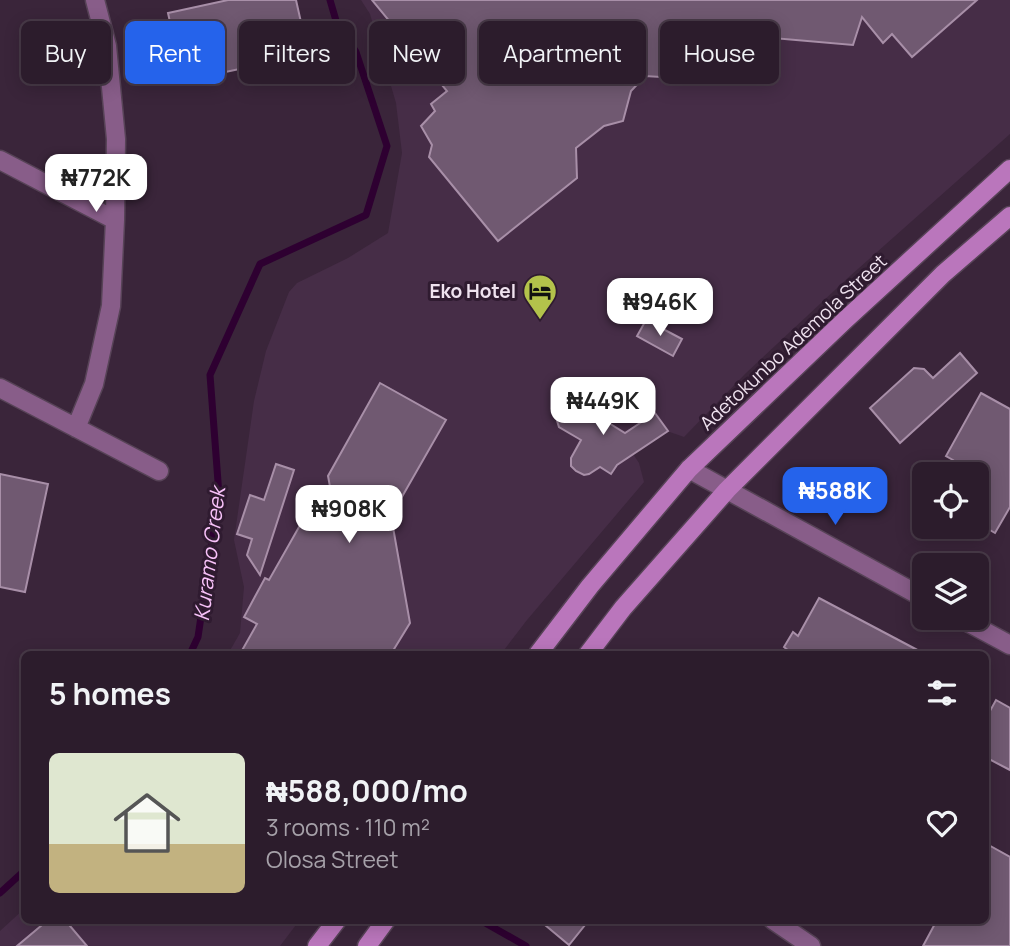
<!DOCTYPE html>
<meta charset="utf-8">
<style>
:root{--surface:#2c1c2c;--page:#382938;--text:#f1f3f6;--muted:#a6a1a9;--line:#483a48;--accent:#2563eb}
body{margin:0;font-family:Manrope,sans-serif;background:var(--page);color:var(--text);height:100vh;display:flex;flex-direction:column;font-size:26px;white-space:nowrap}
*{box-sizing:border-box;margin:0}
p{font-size:23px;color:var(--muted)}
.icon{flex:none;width:38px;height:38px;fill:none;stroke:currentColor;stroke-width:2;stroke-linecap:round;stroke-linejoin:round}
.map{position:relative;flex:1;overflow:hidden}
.drawer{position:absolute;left:21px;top:651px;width:968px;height:273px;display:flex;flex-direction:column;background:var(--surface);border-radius:10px;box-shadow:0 4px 18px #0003,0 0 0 2px var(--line)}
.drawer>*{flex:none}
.banner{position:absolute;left:21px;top:21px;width:970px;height:63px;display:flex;gap:14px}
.fabs{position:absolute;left:912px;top:462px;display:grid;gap:14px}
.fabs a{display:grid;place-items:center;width:77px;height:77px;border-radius:10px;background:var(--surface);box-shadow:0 4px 18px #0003,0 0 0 2px var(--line);font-size:35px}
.price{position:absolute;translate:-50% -60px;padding:0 16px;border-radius:14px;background:#fff;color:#222;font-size:23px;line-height:46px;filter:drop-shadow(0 2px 4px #0008)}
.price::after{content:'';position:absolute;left:50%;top:42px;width:21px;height:16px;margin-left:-10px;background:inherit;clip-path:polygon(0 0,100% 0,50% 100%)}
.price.on{background:var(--accent);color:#fff}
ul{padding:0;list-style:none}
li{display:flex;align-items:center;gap:21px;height:175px;padding:0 28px}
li+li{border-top:2px solid var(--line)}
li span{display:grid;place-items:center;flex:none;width:196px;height:140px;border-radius:10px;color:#555}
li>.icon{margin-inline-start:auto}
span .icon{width:84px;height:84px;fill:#fffc;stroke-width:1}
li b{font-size:30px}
h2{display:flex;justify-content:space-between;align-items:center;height:84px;padding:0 28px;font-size:30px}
.tag{padding:0 24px;border-radius:10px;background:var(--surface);box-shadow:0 4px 18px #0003,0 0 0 2px var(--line);font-size:24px;line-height:63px}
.tag.on{background:var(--accent);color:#fff}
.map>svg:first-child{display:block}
.built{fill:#462d47}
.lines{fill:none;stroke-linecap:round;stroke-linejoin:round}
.stream{stroke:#2e0031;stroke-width:7}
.building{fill:#705971;stroke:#a88fa8;stroke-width:2}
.minor-casing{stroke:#574357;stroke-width:21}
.secondary-casing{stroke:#574357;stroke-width:21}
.minor{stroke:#885d89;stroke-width:18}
.secondary{stroke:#ba76bc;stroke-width:18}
.labels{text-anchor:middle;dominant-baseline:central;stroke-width:6;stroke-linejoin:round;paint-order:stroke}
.poi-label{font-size:19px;font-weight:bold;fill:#efe2ef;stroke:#2f1b30;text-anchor:end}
.street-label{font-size:19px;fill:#efe2ef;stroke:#2f1b30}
.water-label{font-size:21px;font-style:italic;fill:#f8c2f9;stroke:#2f1b30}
</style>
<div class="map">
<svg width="1010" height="946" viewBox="0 0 1010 946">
<rect width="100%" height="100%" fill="#3a253a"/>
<path class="built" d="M361,0H1010V134L850,276L746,373L684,437L667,431L633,454L639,463L644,482L527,620L501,654H228L240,633L244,587L234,540L254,401L266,351L289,292L297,283L348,258L388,233L402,153L396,103L370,14Z
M24,909V920L299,921L280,946H0V931Z"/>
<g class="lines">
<path class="stream" d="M190,654L198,637L219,495L210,375L260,264L366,215L387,146L356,52L337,24L330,0
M0,893L24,871
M480,920L526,946"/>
</g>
<path class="building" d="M228,0H296L305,40L274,47L277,61L183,81L168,13Z
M372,0H977L912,57L892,34L883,43L862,17L853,45L773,38L750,59H681L661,77L645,76L631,91L623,121L604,126L576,148L577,178L498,241L429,157L432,145L421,126L435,111L431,104L447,91Z
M646,320L682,339L673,356L637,336Z
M960,353L977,373L900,443L870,408L914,368L924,369L933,378Z
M380,383L446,420L391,516L410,623L391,654H240L257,624L244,617L265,578L269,580L316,497L333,503L328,476Z
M981,393L1010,409V507L995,533L976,522V474H945L953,460L946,456Z
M564,395L625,433L655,413L668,431L617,465L611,474L600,467L589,474L584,475L576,471L571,466V458L581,440L559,427L554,411Z
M276,464L294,470L260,575L247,555L252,539L237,534L250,495L264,500Z
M0,474L48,484L25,592L0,587Z
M819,598L925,654H788L789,651L784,647L793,632L798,636Z
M996,700L1010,708V770L985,757V720Z
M985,843L1010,857V946H923L937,920H985Z
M48,920H65L87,946H17Z
M539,920H589L569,945Z"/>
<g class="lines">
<g class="minor-casing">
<path id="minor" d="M0,160L115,220
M0,388L159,471
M76,428L94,384L111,306L115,220L116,139L107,46L95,0
M689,469L924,598
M960,618L1010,645
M773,920L811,946"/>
</g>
<g class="secondary-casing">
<path id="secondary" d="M538,654L590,586L689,469L845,320L1010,169
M588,654L623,608L727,490L943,274L1010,216
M317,946L337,920
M367,946L386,920"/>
</g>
<use href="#minor" class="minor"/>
<use href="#secondary" class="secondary"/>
</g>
<defs>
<g id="hotel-pin" transform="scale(1.75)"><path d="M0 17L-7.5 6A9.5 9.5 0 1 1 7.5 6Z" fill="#b3c24b" stroke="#2f1b30"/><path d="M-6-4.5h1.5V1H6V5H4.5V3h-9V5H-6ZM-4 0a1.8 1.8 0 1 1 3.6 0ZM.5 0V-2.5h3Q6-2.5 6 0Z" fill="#111"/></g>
</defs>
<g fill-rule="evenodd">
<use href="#hotel-pin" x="540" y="291"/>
</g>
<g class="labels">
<g class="poi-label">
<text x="516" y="291">Eko Hotel</text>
</g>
<g class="street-label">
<text transform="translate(793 342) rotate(-43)">Adetokunbo Ademola Street</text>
</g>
<g class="water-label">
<text transform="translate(209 554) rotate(-83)">Kuramo Creek</text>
</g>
</g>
</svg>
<div class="fabs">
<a><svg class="icon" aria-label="locate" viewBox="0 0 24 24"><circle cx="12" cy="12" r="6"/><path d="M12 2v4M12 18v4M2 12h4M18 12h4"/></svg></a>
<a><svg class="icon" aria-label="layers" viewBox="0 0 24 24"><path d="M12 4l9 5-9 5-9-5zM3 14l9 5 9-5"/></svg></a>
</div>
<b class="price" style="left:96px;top:214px">₦772K</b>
<b class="price" style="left:660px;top:338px">₦946K</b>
<b class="price" style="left:603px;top:437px">₦449K</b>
<b class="price on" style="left:835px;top:527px">₦588K</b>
<b class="price" style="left:349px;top:545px">₦908K</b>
<div class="banner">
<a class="tag">Buy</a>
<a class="tag on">Rent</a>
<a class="tag">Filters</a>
<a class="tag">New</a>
<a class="tag">Apartment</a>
<a class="tag">House</a>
</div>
<section class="drawer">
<h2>5 homes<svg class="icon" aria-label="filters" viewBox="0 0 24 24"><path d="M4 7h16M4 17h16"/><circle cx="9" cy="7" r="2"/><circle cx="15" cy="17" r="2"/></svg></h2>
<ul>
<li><span style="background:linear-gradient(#dfe7d0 65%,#c2b280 0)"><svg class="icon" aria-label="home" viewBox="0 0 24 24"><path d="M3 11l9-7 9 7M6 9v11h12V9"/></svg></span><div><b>₦588,000/mo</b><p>3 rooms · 110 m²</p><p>Olosa Street</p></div><svg class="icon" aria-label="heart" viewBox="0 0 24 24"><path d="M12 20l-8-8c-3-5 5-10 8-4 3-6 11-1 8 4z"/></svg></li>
</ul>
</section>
</div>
